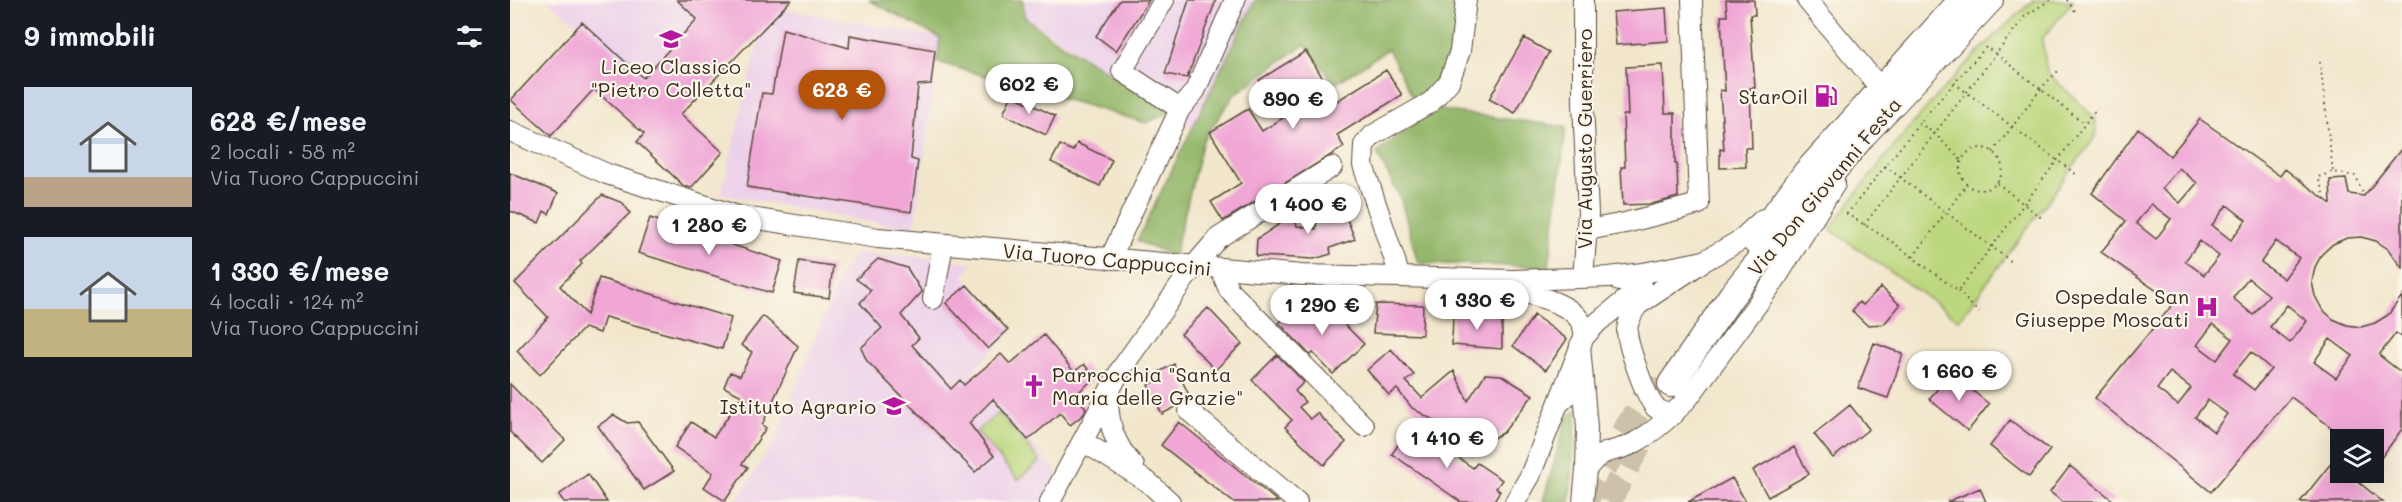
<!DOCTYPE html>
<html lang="it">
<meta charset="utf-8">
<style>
:root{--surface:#171b24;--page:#20242c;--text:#f1f3f6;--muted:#9ea1a6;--accent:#b45309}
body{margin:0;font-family:Mali,sans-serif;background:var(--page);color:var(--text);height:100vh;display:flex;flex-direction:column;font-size:22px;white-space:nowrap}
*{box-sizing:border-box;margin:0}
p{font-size:20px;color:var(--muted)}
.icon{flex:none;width:33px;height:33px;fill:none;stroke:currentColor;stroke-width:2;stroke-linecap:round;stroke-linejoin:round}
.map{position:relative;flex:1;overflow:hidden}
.sheet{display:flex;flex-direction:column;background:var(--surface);width:510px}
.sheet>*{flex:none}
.tools{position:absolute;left:1820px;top:429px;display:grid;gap:12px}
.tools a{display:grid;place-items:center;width:54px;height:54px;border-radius:0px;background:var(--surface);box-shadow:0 6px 24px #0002;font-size:30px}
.price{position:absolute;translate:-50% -51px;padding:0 14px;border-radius:21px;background:#fff;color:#222;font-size:20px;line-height:39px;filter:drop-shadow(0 2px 3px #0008)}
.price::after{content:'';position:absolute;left:50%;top:36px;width:18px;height:14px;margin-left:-9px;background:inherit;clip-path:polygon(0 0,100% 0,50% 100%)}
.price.current{background:var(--accent);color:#fff}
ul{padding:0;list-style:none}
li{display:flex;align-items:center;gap:18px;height:150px;padding:0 24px}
li span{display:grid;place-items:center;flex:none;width:168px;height:120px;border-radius:0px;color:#555}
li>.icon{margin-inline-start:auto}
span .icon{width:72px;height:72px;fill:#fffc;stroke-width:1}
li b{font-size:26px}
h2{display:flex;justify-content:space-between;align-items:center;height:72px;padding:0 24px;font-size:26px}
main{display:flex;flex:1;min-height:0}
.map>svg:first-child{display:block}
.built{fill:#edd1e9}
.green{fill:#bcd77d;stroke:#7c804e;stroke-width:1.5}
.forest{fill:#95b86c;stroke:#687145;stroke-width:1.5}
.building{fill:#f0a7d6;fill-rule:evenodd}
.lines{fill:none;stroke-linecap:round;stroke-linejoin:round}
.major-tunnel{stroke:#cdc1a9;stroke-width:26;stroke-dasharray:26 13;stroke-linecap:butt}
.minor-casing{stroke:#564638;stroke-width:22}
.major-casing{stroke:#564638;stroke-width:28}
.path{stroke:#564638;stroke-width:2;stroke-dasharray:1.5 4.5;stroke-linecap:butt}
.minor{stroke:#fff;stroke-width:20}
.major{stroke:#fff;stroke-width:26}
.labels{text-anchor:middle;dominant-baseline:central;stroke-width:4.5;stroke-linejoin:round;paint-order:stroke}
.poi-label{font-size:20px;fill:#3b2a1e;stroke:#fbf7ec;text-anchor:end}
.street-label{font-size:20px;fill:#3b2a1e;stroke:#fbf7ec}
</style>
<main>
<section class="sheet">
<h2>9 immobili<svg class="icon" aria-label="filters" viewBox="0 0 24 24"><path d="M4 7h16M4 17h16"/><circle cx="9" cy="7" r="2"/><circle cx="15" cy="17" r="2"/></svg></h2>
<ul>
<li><span style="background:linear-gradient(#c9d6e8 75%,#b9a48a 0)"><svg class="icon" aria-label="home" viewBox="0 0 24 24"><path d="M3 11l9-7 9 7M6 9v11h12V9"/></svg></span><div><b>628 €/mese</b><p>2 locali · 58 m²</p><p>Via Tuoro Cappuccini</p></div></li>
<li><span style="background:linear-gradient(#c9d6e8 60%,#c2b280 0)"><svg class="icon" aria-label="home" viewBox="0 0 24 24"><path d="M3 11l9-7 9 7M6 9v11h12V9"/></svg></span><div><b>1 330 €/mese</b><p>4 locali · 124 m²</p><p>Via Tuoro Cappuccini</p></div></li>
</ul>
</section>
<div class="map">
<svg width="1892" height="502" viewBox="0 0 1892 502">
<rect width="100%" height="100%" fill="#fbf7ec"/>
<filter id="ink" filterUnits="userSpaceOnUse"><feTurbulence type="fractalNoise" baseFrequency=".0167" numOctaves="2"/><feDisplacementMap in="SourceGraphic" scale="12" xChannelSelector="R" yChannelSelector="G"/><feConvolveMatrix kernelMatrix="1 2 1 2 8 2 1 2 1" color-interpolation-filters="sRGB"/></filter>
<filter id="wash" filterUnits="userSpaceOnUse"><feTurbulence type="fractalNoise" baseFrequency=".008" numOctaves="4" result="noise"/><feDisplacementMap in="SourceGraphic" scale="24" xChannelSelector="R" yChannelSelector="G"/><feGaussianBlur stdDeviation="1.35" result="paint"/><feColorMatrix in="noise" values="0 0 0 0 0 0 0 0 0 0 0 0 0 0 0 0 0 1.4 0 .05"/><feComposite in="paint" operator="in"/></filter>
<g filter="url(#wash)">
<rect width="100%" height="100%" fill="#f2e7cc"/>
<path class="built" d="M37,0H272L171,114L133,78Z
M513,0H745L684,129L514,16Z
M273,9L430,38L404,230L211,194L251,32Z
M346,253L432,258L463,263L453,276L503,330L460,374L548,473L531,502H225L266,439L330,275Z"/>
<path class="green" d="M1524,0H1564L1532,39L1537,72L1585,118L1586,136L1449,320L1320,229C1380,147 1447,66 1524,0Z
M489,413L530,461L508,480L467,431Z"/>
<path class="forest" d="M359,0H513L514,16L540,37L662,111L636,123L427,62L430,38Z
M745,0H946L947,24L930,110L1056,127L1039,267L908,263L891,200L867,153L913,117L878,49L825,84L795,44L724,95L693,140L664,256L627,241Z
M1067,409L1060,502H1033L1056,419Z"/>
<g id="blocks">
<path class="building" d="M167,0H281L171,114L213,152L181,188L174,186L127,142L134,134L84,89L41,136L1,100L72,22L133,78L187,19Z
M610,0H639L606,51L586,36Z
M679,0H706L677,78L655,74Z
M1216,0H1244L1245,15H1240L1245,88H1240L1242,148H1235L1236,167L1210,168V149L1214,150L1210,90L1215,91L1211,16H1217Z
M1156,8L1158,41L1106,45L1103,12Z
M273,29L339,48L340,35L425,50L421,84L408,85L401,159L408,161L401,212L237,187L252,93L262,94Z
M1014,38L1039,52L1005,113L979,99Z
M796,51L827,101L876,70L892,95L827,135L834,147L713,221L701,202L731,183L700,132L738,109L752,131L773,118L749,80Z
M1153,65L1155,113H1165V164H1167L1168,197L1142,204L1113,205L1111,167H1115L1113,115H1118L1116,67Z
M502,95L545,116L536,135L493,114Z
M1690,119L1770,176L1775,169L1821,204L1820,180L1836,179L1839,194L1854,196L1892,148V268L1878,249L1866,241L1851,237L1837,238L1823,244L1812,254L1805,267L1802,282L1805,296L1812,309L1823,319L1837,325L1851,327L1865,323L1878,315L1892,296V337L1886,333L1869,355L1892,373V429L1863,469V440H1838L1781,397L1701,492L1585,398L1664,303L1591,252L1616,221L1582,193L1628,128L1660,156ZM1669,168L1687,183L1670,203L1652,188ZM1641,204L1661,219L1646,239L1626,223ZM1717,205L1736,220L1721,240L1702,225ZM1690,241L1709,256L1694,275L1675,261ZM1766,241L1789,258L1774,279L1751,262ZM1738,278L1759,295L1743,315L1723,298ZM1777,305L1797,321L1780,343L1760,327ZM1703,324L1723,339L1707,360L1687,345ZM1820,339L1843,356L1826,378L1804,362ZM1741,352L1761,369L1744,390L1723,374ZM1660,372L1681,388L1668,405L1647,389ZM1698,400L1717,414L1704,432L1685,417Z
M567,143L602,160L590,186L541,162L550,145L563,151Z
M0,173L48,193L39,214L34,211L29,223L0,211Z
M92,195L113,203L120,213L70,261L72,264L50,286L77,315L89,278L221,318L212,349L95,317L90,333L74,328L30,375L7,351L38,317L5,283Z
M828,197L845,239L820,248L821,254L804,259L746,256L747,239L783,215L787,226L806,229L808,204Z
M140,218L272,261L262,293L128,253Z
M368,259L397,268L412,292L391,315L409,338L402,345L441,389L450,380L454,385L491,354L500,364L534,335L564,372L574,364L585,378L565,395L576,408L573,415L560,425L550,413L518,440L483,399L459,423L484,456L465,472L357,361L351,348L372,328L350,303L361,290L346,279Z
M289,261L323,266L319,298L284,293Z
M457,285L498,330L478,349L436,303Z
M1371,287L1390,305L1374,324L1357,325L1342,311L1349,302L1353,305Z
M792,301L813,322L822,312L854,344L823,374L803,353L800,355L769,323Z
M866,304L913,305L912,335L863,333Z
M698,308L732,344L705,370L671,334Z
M943,312L992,316V349L942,345Z
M1024,315L1057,339L1036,370L1003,346Z
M253,316L288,346L252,425L256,428L232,464L238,467L215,501L194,487L203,473L165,447L181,422L204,437L232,396L214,387L220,372L230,376L242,352L231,345Z
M1364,343L1393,354L1378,398L1348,388Z
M881,349L904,375L896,381L912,398L944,371L958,401L975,374L991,375L1023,395L993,433L968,446L902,408L887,389L879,395L857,370Z
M767,355L794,382L785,391L795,402L789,407L800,419L807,413L836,442L814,465L775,427L782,420L742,380Z
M664,364L678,393L670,397L672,401L668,406L652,414L638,385L648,380L645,374Z
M1441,373L1479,404L1458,431L1419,399Z
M0,384L55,440L32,463L0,432Z
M1340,405L1359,429L1323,458L1304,434Z
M104,415L117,423L128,422L164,471L134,490L88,426Z
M1500,420L1540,450L1519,477L1480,446Z
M669,422L756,492L768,502H723L651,445Z
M901,425L963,468L967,463L992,480L986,488L990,491L983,502H951L882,454Z
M1284,447L1299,474L1258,497L1243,470Z
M1822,462L1830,468V472H1836L1873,502H1790Z
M1560,466L1605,502H1553L1540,492Z
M78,474L97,502H54L49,495Z
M1222,478L1236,502H1178Z
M1470,488L1476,502H1437Z"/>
</g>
</g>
<g filter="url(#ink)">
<use href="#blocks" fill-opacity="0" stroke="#564638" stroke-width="1.5"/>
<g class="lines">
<path class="major-tunnel" d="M1074,502L1148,375
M1098,502L1140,423"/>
<g class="minor-casing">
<path id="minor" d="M654,0L612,71L670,109
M1297,0L1371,89
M0,131L97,174L228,216L368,238L792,275L889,277L1003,280L1099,277L1133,273L1194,261
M1077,230L1115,223L1189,204L1182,0
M600,259L670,109L685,91L725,0
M710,268L719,290L854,426
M889,277L886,264L853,165L854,145L863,135L921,102L939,82L950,51L956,0
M1073,278L1078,214L1073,103V0
M992,286C1016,294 1078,303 1074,337
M423,299L433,245
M1070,345L1077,428L1076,470C1094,445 1102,455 1124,443C1146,431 1163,415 1179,397L1265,280L1325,184
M598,395C598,425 604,444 624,466
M1048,404L1074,337L1088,322L1129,289L1131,285L1128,282L1109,281
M679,411L787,502
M1164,414C1158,413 1151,412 1146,408C1136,399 1117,344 1117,330C1118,320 1122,313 1128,305L1194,261L1229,241L1253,219
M574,442L638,482L660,502
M540,502L611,369L684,266L708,238L822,167
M1005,502L1020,476L1048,404L1058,395
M1073,502L1076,470"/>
</g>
<g class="major-casing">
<path id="major" d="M1245,241L1295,174L1452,0
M1161,384L1222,295L1273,232L1353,135L1480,0"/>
</g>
<path class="path" d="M1540,0L1515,16L1486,54L1476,47L1418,113L1337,214L1381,241L1448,291L1587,108
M1557,0L1565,11
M1810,62L1823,172L1846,176L1854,196
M1444,83L1567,175
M1409,123L1425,134L1451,160
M1450 169a21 21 0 1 1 42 0a21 21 0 1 1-42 0Z
M1483,152L1533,86L1548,71
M1375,166L1503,263
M1487,183L1534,220
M1815,199L1808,177L1823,172
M1354,225L1486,54L1575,124
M1403,257L1457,184
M1448,291L1469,313"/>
<use href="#minor" class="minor"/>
<use href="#major" class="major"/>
</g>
</g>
<defs>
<g id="school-bare" transform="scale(1.8)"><path d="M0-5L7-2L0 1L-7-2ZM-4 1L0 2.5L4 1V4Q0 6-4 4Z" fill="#b5179e" stroke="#fbf7ec" stroke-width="2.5" paint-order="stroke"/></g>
<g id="fuel-bare" transform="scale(1.8)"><path d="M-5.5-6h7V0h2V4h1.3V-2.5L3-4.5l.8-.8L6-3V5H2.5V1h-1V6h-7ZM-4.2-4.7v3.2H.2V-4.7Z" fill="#b5179e" stroke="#fbf7ec" stroke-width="2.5" paint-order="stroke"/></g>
<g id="hospital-bare" transform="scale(1.8)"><path d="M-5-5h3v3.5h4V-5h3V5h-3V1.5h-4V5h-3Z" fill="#b5179e" stroke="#fbf7ec" stroke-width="2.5" paint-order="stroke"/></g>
<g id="church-bare" transform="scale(1.8)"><path d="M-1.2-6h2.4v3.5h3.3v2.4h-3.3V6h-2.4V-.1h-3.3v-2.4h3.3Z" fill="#b5179e" stroke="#fbf7ec" stroke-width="2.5" paint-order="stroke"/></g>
</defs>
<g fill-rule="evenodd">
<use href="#school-bare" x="161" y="39"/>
<use href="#fuel-bare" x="1316" y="96"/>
<use href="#hospital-bare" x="1697" y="307"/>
<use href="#church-bare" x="524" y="386"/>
<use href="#school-bare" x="384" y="406"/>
</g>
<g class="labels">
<g class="poi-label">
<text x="161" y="66" text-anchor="middle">Liceo Classico<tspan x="161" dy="23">"Pietro Colletta"</tspan></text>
<text x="1298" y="96">StarOil</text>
<text x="1679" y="296">Ospedale San<tspan x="1679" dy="23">Giuseppe Moscati</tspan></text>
<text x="542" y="374" text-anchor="start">Parrocchia "Santa<tspan x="542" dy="23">Maria delle Grazie"</tspan></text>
<text x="366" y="406">Istituto Agrario</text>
</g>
<g class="street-label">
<text transform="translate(1074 139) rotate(-90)">Via Augusto Guerriero</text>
<text transform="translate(1314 186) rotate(-50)">Via Don Giovanni Festa</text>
<text transform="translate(597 259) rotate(5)">Via Tuoro Cappuccini</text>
</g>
</g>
</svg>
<div class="tools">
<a><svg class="icon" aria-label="layers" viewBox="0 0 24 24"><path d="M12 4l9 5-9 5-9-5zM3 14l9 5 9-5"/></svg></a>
</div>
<b class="price" style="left:519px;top:115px">602 €</b>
<b class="price current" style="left:332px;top:121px">628 €</b>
<b class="price" style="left:783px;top:130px">890 €</b>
<b class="price" style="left:798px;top:235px">1 400 €</b>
<b class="price" style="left:199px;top:256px">1 280 €</b>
<b class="price" style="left:967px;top:331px">1 330 €</b>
<b class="price" style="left:812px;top:336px">1 290 €</b>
<b class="price" style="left:1449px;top:402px">1 660 €</b>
<b class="price" style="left:937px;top:469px">1 410 €</b>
</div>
</main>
